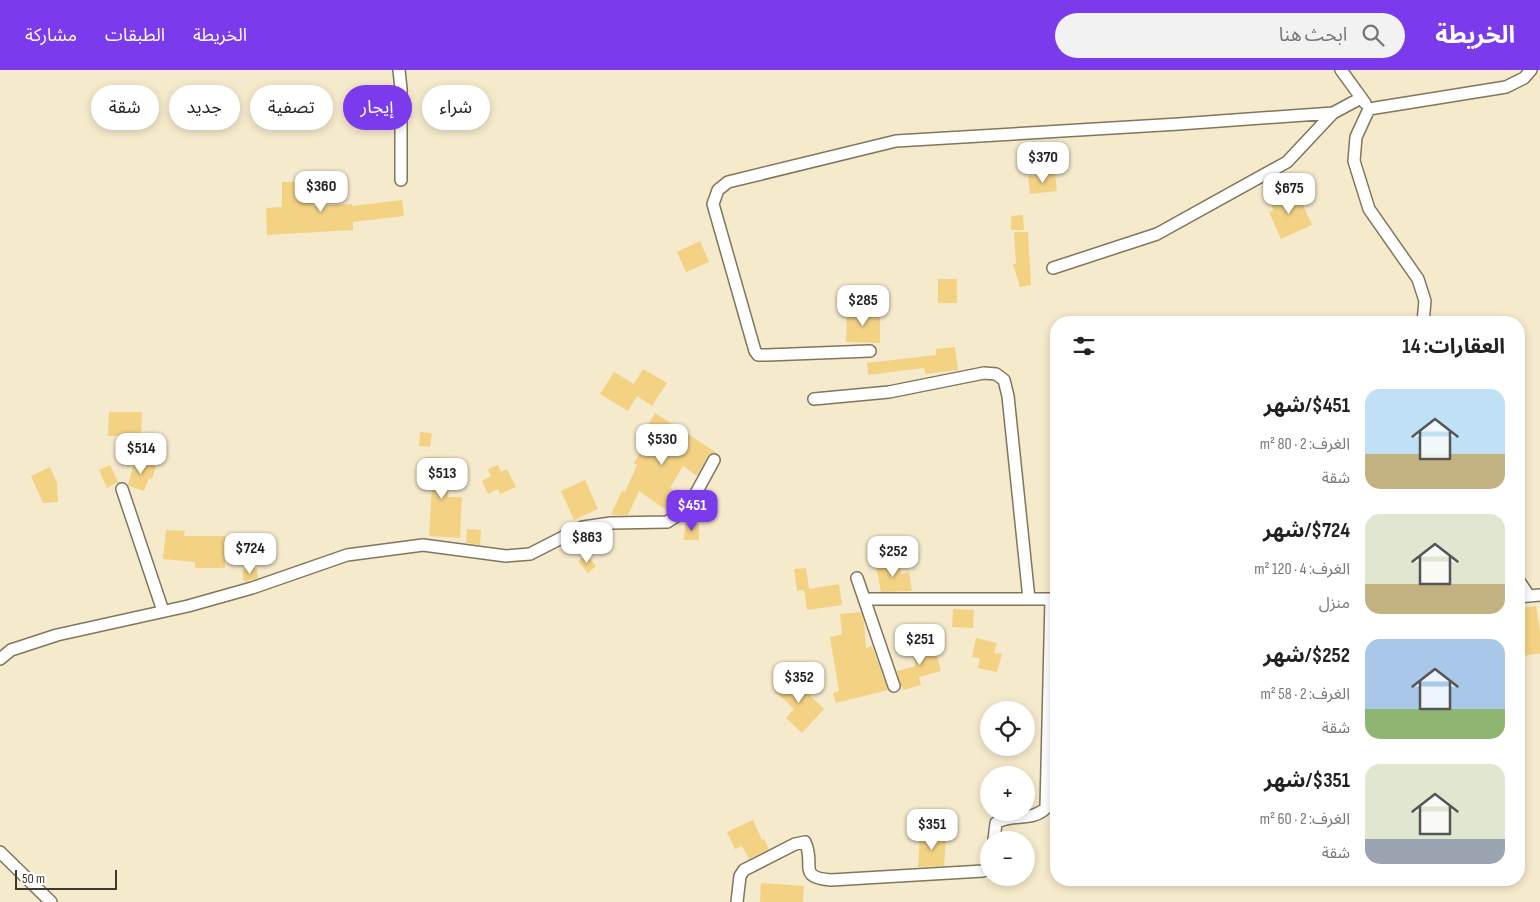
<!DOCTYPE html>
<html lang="ar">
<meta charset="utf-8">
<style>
:root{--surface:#fff;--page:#f2f2f2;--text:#222;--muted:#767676;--accent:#7c3aed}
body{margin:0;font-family:"Sofia Sans Condensed","Noto Sans Arabic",sans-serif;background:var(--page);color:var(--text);direction:rtl;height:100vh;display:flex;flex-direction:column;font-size:19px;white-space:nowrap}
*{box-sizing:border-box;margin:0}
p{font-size:16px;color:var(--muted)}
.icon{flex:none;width:28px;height:28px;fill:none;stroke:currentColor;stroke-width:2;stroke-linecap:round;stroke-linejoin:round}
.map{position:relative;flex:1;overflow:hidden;direction:ltr}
.side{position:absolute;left:1050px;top:246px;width:475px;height:570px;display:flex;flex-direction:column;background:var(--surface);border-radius:20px;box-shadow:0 2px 8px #0003;direction:rtl}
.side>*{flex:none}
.hud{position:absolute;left:15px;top:15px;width:475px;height:45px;direction:rtl;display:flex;gap:10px}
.buttons{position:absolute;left:980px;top:631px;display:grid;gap:10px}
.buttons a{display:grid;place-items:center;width:55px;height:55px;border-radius:50%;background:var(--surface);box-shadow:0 2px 8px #0003;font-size:25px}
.scale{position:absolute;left:15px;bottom:12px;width:102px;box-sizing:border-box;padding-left:5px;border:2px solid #3e392e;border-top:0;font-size:14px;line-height:18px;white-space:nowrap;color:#3e392e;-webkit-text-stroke:4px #fff;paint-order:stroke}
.price{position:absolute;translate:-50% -42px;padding:0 11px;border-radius:10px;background:#fff;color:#222;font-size:16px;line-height:32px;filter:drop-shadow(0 1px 2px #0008)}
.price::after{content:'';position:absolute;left:50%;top:30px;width:15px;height:11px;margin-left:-8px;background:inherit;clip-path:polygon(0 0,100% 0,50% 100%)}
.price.on{background:var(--accent);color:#fff}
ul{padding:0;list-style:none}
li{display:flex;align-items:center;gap:15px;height:125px;padding:0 20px}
li span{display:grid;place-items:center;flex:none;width:140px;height:100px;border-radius:15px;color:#555}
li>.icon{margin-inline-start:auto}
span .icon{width:60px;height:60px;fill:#fffc;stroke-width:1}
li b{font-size:21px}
h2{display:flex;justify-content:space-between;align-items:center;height:60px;padding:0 20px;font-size:21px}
.tag{padding:0 18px;border-radius:22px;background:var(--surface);box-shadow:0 2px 8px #0003;font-size:18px;line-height:45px}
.tag.on{background:var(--accent);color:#fff}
header{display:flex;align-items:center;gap:30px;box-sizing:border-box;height:70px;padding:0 25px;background:var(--accent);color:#fff}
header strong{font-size:24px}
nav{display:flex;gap:28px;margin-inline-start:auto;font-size:18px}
.search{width:350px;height:45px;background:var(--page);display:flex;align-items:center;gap:12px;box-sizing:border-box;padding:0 18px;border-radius:28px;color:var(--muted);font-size:19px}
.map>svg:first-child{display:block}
.building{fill:#f3d284}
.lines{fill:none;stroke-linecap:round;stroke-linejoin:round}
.minor-casing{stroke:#81755b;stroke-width:14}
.minor{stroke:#fff;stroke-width:11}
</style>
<header>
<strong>الخريطة</strong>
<div class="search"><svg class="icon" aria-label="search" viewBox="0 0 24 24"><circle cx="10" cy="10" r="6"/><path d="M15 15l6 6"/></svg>ابحث هنا</div>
<nav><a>الخريطة</a><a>الطبقات</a><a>مشاركة</a></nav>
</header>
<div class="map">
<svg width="1540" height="832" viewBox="0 0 1540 832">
<rect width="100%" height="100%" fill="#f6eacc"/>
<path class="building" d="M1055,103L1057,121L1030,124L1028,106Z
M282,112H314L313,136L352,134V136L402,130L404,146L353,152V160L267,165L266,138L282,137Z
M1296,120L1312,155L1281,169L1269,142L1274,140L1270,132Z
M1023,145L1024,160H1011V146Z
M1014,162H1028L1031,215L1020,217L1013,194H1016Z
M700,171L709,192L686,202L677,182Z
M938,209H957V233H938Z
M847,241L880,242V273L846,272Z
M955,277L958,300L925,304L924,298L868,305L867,293L936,285V279Z
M643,299L667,313L652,336L637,326L628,341L600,324L614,302L634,314Z
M109,342H142L141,366H108Z
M655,343L717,383H711L708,386L697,406L683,396L670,418L684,427L669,442L639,421L628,445H614L611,444L622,421L625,422L637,395L634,393L653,362L646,358Z
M420,362L432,363L430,377L419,376Z
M426,387L451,388L448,427H462L460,468L429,466L432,417L424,416Z
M135,390L156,396L152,409L149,408L144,421L129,416L128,415Z
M110,395L118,412L107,418L99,400Z
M498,395L501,402L507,399L516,417L500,424L498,419L488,424L482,411L491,406L488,399Z
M50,397L57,413L58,432L43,433L31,406Z
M585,410L598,439L574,450L561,421Z
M685,454H699V470H684Z
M467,459L481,460L480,475L466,473Z
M166,460L185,461L184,466H225V498H195V492L163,489Z
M586,484L596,496L588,503L578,491Z
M899,491L901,504L909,502L912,521L881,522L876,495Z
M257,498L258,508L244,512L242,500Z
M806,498L809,519L839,514L842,535L807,540L804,520L797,521L794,499Z
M1536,536L1540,560V583L1519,587V546L1524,545L1522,538Z
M953,539L974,540L973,558L952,557Z
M861,542L864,551L866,578L872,576L888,620L836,633L833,623L839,621L830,567L842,564L840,544Z
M976,568L997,573L994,583L1002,584L997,602L978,598L980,588L972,587Z
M933,571L941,601L919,607L921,615L903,620V617H901L897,601L916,596L911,577Z
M788,605L824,639L802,663L786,648L794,639L774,620Z
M753,750L762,770L764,769L769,779L749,789L742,776L735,779L727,762Z
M920,765L946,766L944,796L918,797Z
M761,813L804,816L803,832H760Z"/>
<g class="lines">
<g class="minor-casing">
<path id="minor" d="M399,0L401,19V110
M1341,0L1365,33
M1053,198L1157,164L1287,92L1333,43L1361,28
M1423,252L1425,231L1418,209L1369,139L1354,91L1356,67L1369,39L1506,17L1524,8L1531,0
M870,281L767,285H758L755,281L713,134L718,120L728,112L896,71L1179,54L1333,43
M814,329L889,322L984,303L996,304L1004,310L1008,326L1029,529
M122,419L163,541
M857,508L894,616
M1519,511L1529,526
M1519,527L1540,525
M864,529H1056
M0,589L11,580L57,565L188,536L252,518L347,485L423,475L506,486L530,484L583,457L611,453L667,452L678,445L695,425L714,390
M994,770L996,753C1012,743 1032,752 1046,738L1051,529
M0,782L51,832
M737,832L740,806L744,800L795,774L805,772C816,795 796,807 831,810L983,801L989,797"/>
</g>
<use href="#minor" class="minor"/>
</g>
</svg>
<div class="buttons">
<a><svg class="icon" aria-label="locate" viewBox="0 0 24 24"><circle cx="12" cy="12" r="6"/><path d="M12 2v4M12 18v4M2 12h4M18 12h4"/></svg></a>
<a>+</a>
<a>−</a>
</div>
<div class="scale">50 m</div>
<b class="price" style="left:1043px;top:114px">$370</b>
<b class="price" style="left:321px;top:143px">$360</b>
<b class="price" style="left:1289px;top:145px">$675</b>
<b class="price" style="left:863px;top:257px">$285</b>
<b class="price" style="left:662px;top:396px">$530</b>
<b class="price" style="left:141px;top:405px">$514</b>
<b class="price" style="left:442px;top:430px">$513</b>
<b class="price on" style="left:692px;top:462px">$451</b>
<b class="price" style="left:587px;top:494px">$863</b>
<b class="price" style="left:250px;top:505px">$724</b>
<b class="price" style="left:893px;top:508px">$252</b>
<b class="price" style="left:920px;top:596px">$251</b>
<b class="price" style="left:799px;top:634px">$352</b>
<b class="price" style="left:932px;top:781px">$351</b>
<div class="hud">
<a class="tag">شراء</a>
<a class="tag on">إيجار</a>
<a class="tag">تصفية</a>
<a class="tag">جديد</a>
<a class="tag">شقة</a>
</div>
<section class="side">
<h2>العقارات: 14<svg class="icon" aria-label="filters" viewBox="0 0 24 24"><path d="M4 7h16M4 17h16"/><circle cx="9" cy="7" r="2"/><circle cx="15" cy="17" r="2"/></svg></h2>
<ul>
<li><span style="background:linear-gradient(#bfe0f5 65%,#c2b280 0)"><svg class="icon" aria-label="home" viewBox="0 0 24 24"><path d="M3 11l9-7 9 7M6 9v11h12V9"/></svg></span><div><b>$451/شهر</b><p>الغرف: 2 · 80 m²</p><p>شقة</p></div></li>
<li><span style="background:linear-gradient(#dfe7d0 70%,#c2b280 0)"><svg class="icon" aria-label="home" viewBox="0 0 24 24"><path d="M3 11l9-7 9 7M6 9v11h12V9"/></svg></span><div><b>$724/شهر</b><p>الغرف: 4 · 120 m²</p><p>منزل</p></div></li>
<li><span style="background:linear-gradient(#a9c7e8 70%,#8fb573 0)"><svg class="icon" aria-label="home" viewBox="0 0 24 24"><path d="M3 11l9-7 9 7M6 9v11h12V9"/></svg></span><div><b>$252/شهر</b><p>الغرف: 2 · 58 m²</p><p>شقة</p></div></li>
<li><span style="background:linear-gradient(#dfe7d0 75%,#9aa5b1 0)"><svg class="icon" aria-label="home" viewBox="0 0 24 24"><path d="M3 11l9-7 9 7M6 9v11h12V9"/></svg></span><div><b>$351/شهر</b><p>الغرف: 2 · 60 m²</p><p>شقة</p></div></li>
</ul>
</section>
</div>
